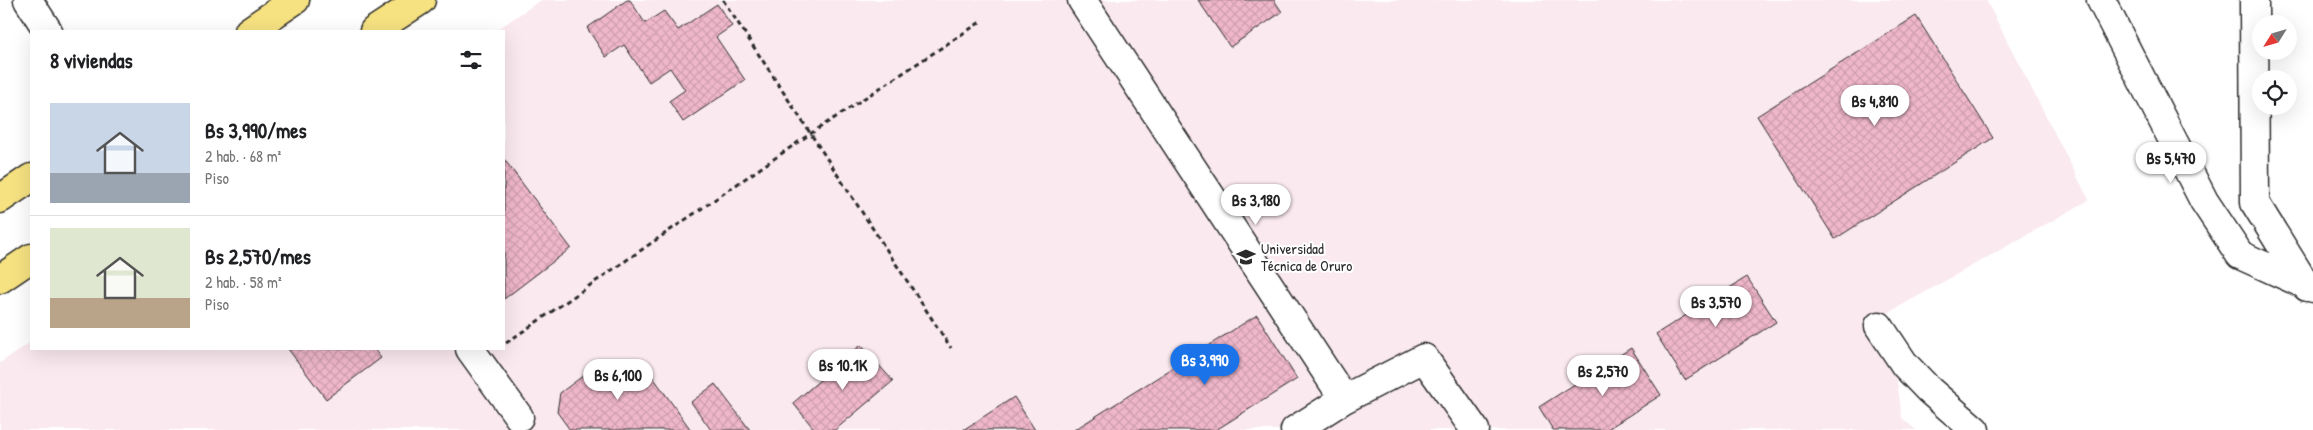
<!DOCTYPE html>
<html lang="es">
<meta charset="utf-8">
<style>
:root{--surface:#fff;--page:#f2f2f2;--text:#202124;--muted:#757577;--line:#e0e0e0;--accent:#1a73e8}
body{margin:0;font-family:"Patrick Hand",sans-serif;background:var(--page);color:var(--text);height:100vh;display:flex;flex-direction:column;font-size:19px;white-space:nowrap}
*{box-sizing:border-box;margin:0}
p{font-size:16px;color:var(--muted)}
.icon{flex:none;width:28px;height:28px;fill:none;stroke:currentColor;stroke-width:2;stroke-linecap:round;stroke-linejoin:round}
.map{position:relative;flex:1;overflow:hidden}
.drawer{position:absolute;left:30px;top:30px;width:475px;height:320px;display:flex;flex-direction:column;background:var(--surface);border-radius:0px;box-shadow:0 5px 20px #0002}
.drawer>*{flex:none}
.needle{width:32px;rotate:233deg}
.controls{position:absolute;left:2252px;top:15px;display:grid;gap:10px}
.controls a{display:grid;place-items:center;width:45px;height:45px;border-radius:50%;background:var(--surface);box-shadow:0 5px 20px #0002;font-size:25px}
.price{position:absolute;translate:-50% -42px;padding:0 11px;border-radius:18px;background:#fff;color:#222;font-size:16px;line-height:32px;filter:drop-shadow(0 1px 2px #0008)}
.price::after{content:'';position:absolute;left:50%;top:30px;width:15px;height:11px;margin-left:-8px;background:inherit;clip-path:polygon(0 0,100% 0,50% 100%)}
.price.active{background:var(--accent);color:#fff}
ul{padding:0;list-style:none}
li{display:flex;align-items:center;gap:15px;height:125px;padding:0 20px}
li+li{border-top:1px solid var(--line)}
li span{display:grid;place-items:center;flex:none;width:140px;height:100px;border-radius:0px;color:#555}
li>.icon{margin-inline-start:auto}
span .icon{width:60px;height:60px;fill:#fffc;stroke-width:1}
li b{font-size:21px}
h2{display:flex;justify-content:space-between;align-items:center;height:60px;padding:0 20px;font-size:21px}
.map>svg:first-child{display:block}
.built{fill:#fae9ef}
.building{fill:url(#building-cross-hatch);stroke:#2b2b2b}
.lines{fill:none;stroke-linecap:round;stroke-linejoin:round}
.minor-casing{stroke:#2b2b2b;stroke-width:31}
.highway-casing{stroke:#2b2b2b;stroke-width:31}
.path{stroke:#2b2b2b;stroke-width:3;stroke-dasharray:5 4;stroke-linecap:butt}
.minor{stroke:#fff;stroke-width:28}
.highway{stroke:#f6e281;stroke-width:28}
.labels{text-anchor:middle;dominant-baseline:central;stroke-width:4;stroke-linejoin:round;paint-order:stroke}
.poi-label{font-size:15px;fill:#2b2b2b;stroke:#fff;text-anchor:start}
</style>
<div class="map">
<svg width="2313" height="430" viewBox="0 0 2313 430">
<defs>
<pattern id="building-cross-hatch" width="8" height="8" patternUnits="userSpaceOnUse" patternTransform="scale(1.25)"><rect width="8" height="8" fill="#f0b7cb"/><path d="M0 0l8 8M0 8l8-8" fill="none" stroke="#ce9eae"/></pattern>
</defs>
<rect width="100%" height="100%" fill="#fff"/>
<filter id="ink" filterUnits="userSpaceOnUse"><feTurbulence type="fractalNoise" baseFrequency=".02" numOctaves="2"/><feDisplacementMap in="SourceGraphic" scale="10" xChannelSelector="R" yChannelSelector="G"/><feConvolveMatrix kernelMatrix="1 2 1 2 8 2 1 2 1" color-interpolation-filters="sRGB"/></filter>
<g filter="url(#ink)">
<path class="built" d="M541,0H1986L2089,200L1888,313L1902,418L1916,430H0V363L31,342V349H504V31H495Z"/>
<path class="building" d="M627,0H630L645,23L664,11L678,30L717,4L732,26L716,37L745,80L683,122L669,101L685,90L670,68L649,82L624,45L606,57L587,28Z
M1198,0H1274L1282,12L1230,47Z
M1916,16L1993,138L1835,239L1757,116Z
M504,159L571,248L504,299Z
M1747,277L1776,322L1685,380L1656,334Z
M1257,315L1297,379L1216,430H1074Z
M861,345L893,381L835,430H815L793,403Z
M1631,348L1661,395L1606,430H1553L1539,407Z
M288,349H374L381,358L326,399Z
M604,360L645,366L691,430H570L557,412L560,393Z
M715,384L750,430H711L691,402Z
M1014,397L1035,430H963Z"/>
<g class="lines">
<g class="minor-casing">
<path id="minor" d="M28,0L48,31
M1082,0L1344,399L1295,430
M2101,0L2204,201L2240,255L2313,288
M2254,0L2255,203L2307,287
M1879,326L1905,365L1929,390L1975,430
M470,349L519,417
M1344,399L1424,358L1475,430"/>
</g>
<g class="highway-casing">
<path id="highway" d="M249,31L295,0
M374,31L421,0
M0,199L31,178
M0,279L31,258"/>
</g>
<path class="path" d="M723,0L951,348
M506,343L810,134L982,21"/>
<use href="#minor" class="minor"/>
<use href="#highway" class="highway"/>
</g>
</g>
<defs>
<g id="university-bare" transform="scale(1.5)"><path d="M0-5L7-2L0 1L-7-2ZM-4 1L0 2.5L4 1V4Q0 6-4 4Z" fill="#2b2b2b" stroke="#fff" stroke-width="2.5" paint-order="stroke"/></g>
</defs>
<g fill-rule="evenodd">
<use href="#university-bare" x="1246" y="257"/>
</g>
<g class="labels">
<g class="poi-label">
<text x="1261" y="248">Universidad<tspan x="1261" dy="17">Técnica de Oruro</tspan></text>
</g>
</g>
</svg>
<div class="controls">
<a><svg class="needle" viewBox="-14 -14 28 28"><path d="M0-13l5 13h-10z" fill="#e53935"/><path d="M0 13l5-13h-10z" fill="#757577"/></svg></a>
<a><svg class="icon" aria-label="locate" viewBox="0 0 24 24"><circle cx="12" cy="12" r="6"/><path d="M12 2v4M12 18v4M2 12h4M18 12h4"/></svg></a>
</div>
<b class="price" style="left:1875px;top:127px">Bs 4,810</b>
<b class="price" style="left:2171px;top:184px">Bs 5,470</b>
<b class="price" style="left:1256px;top:226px">Bs 3,180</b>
<b class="price" style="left:1716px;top:328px">Bs 3,570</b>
<b class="price active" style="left:1205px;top:386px">Bs 3,990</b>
<b class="price" style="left:843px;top:391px">Bs 10.1K</b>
<b class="price" style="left:1603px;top:397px">Bs 2,570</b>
<b class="price" style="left:618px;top:401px">Bs 6,100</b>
<section class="drawer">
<h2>8 viviendas<svg class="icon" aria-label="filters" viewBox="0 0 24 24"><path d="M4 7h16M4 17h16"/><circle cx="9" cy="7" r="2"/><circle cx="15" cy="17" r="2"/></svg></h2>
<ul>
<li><span style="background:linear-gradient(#c9d6e8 70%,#9aa5b1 0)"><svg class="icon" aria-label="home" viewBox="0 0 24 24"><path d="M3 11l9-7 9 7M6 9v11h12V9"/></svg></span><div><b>Bs 3,990/mes</b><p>2 hab. · 68 m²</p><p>Piso</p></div></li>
<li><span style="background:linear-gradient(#dfe7d0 70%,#b9a48a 0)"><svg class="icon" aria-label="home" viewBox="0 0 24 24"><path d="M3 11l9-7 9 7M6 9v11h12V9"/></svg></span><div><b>Bs 2,570/mes</b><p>2 hab. · 58 m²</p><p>Piso</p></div></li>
</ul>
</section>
</div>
